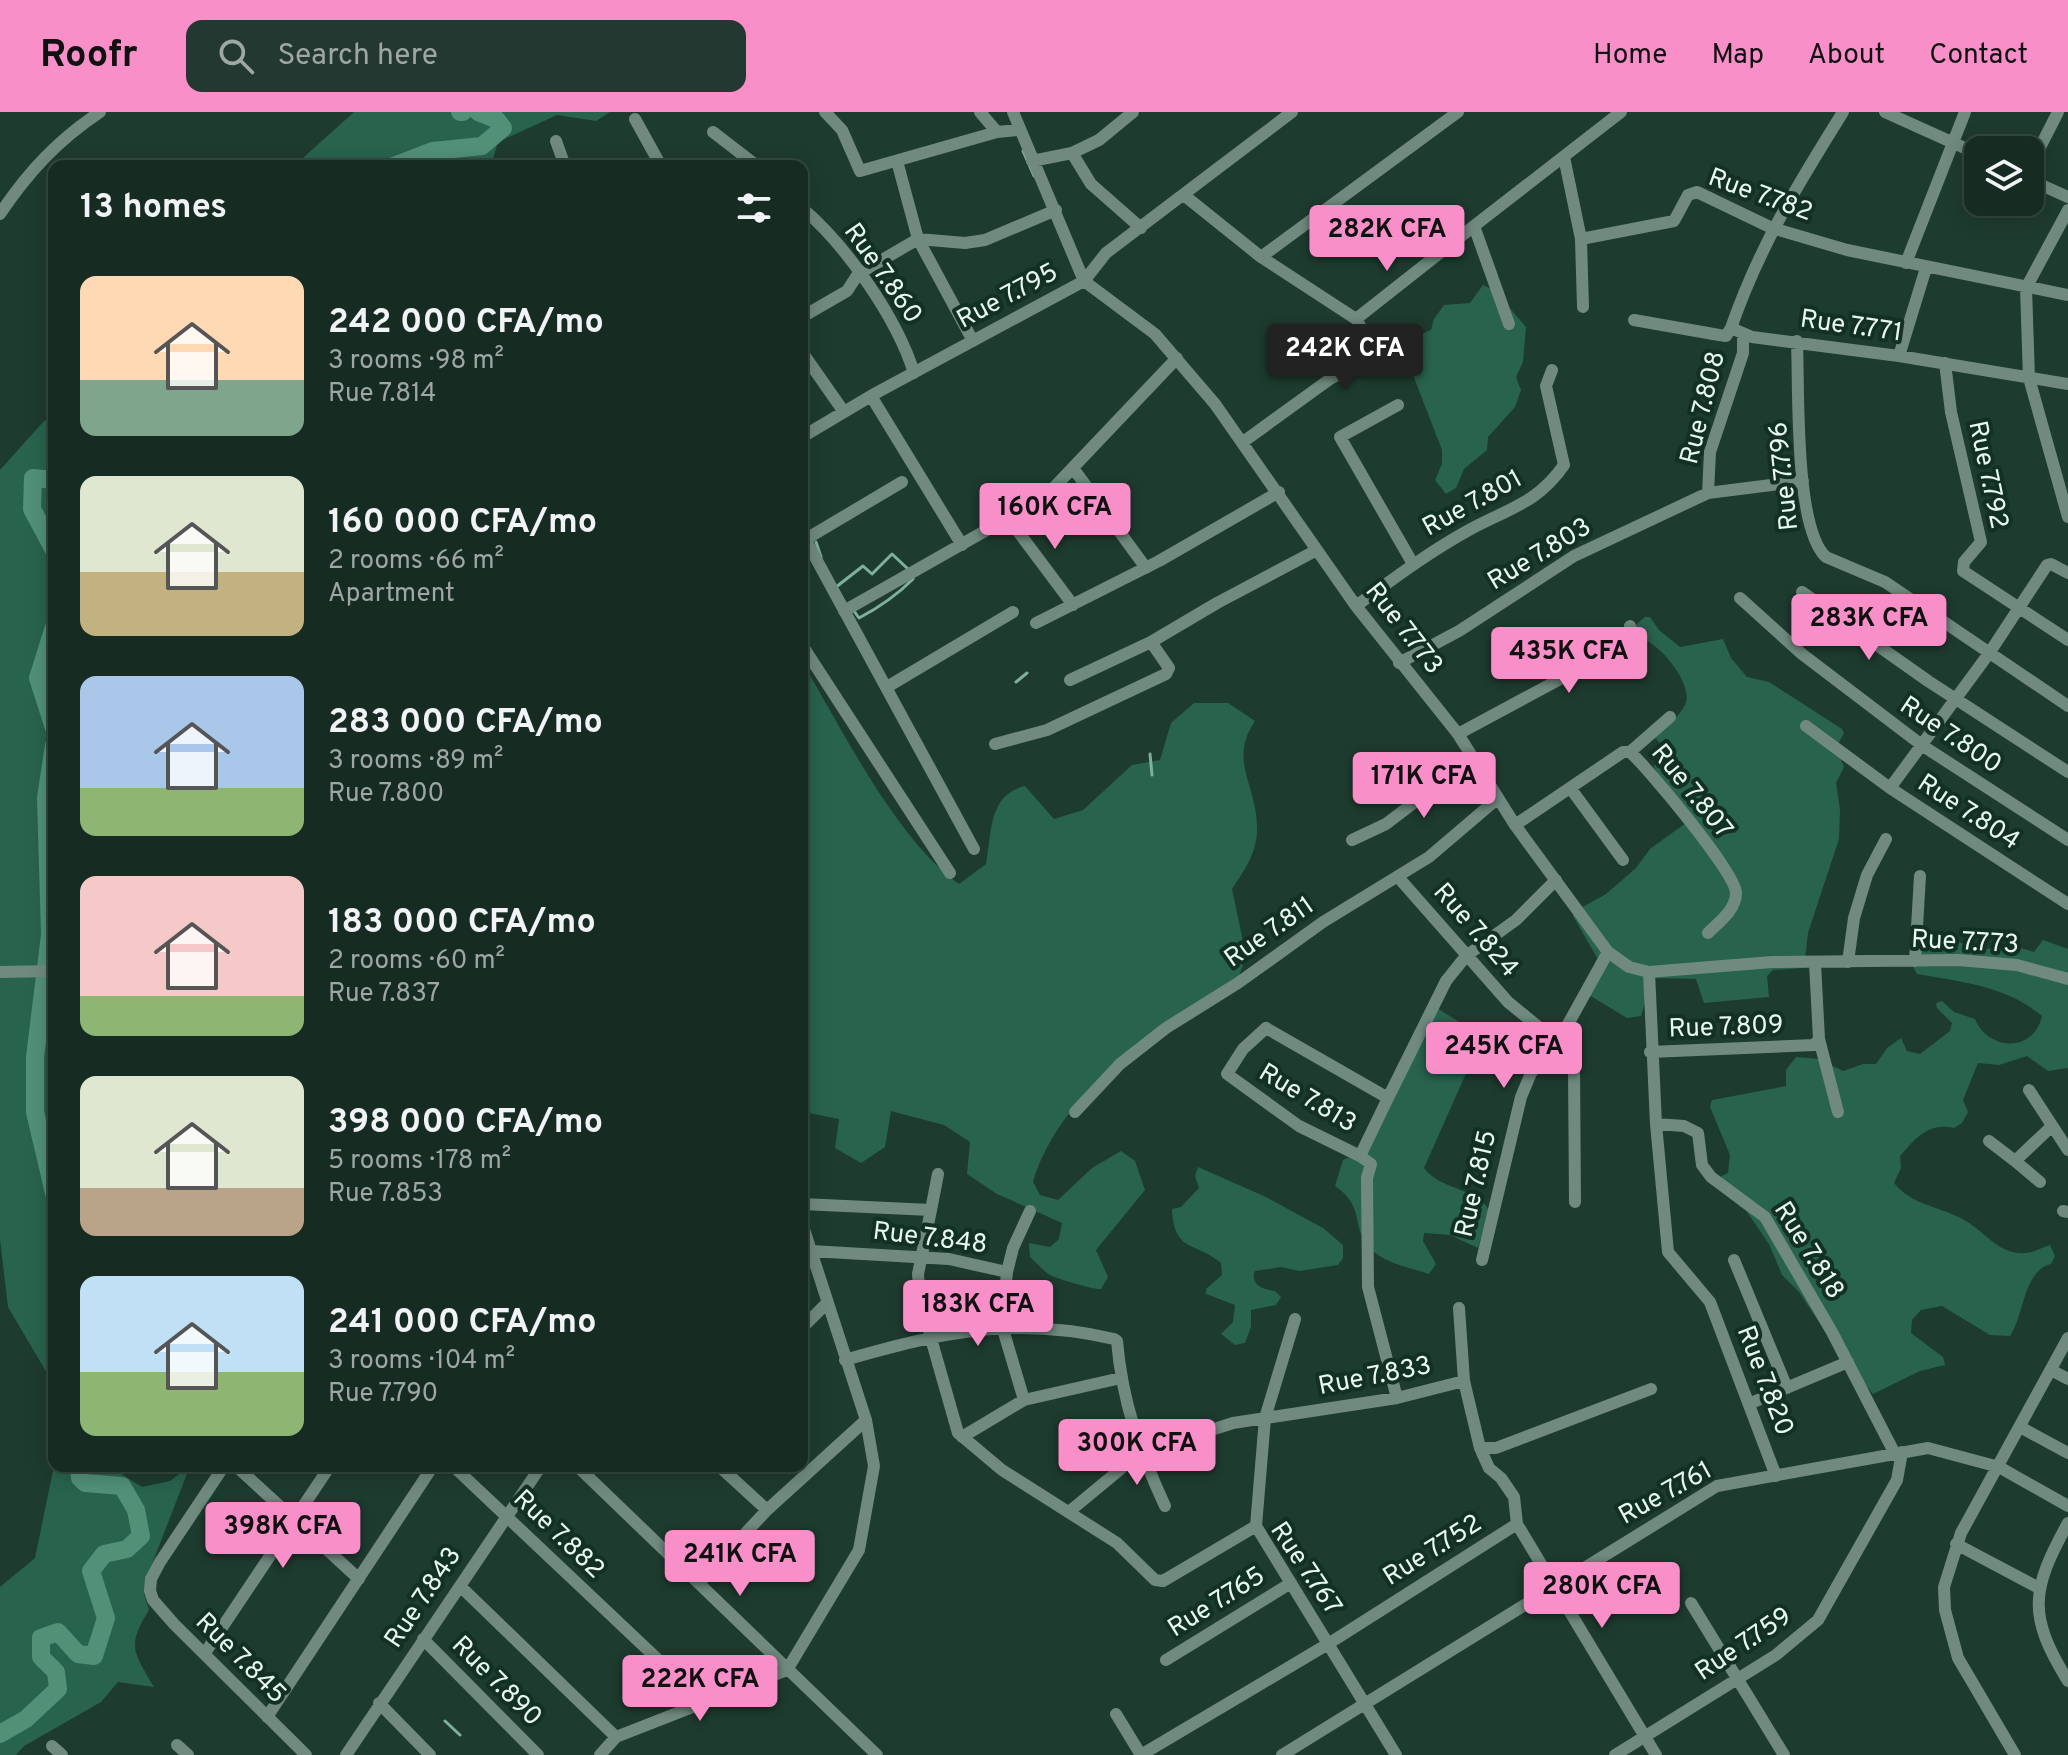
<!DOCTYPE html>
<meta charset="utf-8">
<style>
:root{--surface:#162c23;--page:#233830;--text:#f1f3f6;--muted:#9ea7a6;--line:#354841;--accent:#f98fc9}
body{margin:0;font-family:Overpass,sans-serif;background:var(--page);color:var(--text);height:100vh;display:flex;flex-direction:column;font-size:30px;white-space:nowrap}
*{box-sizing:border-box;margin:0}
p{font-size:26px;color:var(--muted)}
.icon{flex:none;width:44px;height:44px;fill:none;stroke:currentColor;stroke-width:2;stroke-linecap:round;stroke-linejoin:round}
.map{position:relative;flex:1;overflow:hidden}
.panel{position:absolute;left:48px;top:48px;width:760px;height:1312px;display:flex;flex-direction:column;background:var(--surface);border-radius:16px;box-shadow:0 4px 20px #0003,0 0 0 2px var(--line)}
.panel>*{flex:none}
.buttons{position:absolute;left:1964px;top:24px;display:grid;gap:16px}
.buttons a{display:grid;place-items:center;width:80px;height:80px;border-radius:16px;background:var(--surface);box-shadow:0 4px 20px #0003,0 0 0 2px var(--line);font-size:40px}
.price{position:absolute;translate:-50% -68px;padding:0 18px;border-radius:8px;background:var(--accent);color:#111;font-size:26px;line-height:52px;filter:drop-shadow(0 2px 4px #0008)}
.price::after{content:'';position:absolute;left:50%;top:48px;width:24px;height:18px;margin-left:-12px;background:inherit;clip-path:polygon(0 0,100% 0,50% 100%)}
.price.on{background:#222;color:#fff}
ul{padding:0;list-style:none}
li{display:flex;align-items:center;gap:24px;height:200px;padding:0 32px}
li span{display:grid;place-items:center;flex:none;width:224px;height:160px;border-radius:16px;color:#555}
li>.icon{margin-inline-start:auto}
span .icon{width:96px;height:96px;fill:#fffc;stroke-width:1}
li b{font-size:34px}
h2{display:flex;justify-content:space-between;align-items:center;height:96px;padding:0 32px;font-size:34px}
header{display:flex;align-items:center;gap:48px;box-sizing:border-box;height:112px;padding:0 40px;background:var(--accent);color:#111}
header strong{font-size:38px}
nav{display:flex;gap:44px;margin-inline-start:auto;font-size:28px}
.search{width:560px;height:72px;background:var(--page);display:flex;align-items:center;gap:20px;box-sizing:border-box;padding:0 28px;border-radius:16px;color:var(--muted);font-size:30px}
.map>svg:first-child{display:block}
.green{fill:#28634e}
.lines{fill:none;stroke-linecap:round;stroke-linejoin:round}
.stream{stroke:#7fb09c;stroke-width:3}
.river{stroke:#529078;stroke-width:18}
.minor{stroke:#708a7f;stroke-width:12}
.labels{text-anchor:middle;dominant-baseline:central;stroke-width:8;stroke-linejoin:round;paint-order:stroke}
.street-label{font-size:26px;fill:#e8f9f1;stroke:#133025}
</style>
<header>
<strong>Roofr</strong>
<div class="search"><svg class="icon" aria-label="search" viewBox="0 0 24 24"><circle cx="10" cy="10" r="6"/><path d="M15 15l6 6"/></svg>Search here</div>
<nav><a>Home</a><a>Map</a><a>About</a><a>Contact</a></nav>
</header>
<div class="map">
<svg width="2068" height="1643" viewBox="0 0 2068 1643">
<rect width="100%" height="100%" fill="#1e3b2f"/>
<path class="green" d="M354,0H610L596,9L557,3L498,30L491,54H294Z
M1483,173L1495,179L1526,215L1523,250L1516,265L1521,278L1515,295L1488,325L1487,338L1464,357L1456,376L1446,382L1435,368L1442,352V338L1403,237L1411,226L1431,218L1434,207L1444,193L1470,191Z
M54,308V1273L8,1195L0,1127V358L44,309Z
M1645,505H1650L1659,518L1680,535L1723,527L1731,546L1747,565L1769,570L1842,617L1844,621L1836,636L1844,655L1836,671L1840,697L1839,727L1808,821L1804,856L1773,858L1767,864L1769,885L1704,891L1696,867L1652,866L1641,904L1627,906L1589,883L1603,856L1573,804L1579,797L1606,782L1636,756L1650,737L1690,708L1669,682L1654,655L1661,632L1655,626C1664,617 1679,605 1685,593C1695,572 1657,527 1635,524L1632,516Z
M802,550C843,618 895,726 959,772L986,752C992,720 988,683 1025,674L1054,707L1083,698L1132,653L1160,648L1171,611L1194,591H1228L1255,609C1228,649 1257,673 1257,715C1258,739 1245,758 1232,777L1246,844L1237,870C1159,924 1063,972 1033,1070L1040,1083L1058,1088L1092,1056L1121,1039L1135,1049L1145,1078L1096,1138L1108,1165L1101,1177C1094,1178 1058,1167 1050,1163C1043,1159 1036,1150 1030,1145L1029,1131L1050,1135L1059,1127L1062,1111L997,1082L967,1062L970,1030L944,1013L891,999L885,1035L861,1051L835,1036L839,1007L809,1001L802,1025Z
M2043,828L2068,837V956L2048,959L2027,944L1999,953L1978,951L1963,988L1968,1000L1962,1011L1954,1016C1928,1010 1916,1026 1900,1044L1901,1056L1894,1071C1912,1094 1941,1094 1966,1109C1986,1121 1999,1143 2026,1141C2033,1141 2043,1135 2050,1133L2055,1144L2051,1152C2023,1159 2024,1204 2010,1224L1990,1223L1942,1194L1921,1198L1912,1208L1911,1221L1943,1245L1945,1253L1920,1259L1873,1282L1837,1237L1799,1180L1782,1163L1769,1132L1747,1100L1724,1082L1720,1065L1728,1061L1730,1043L1710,995L1712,988L1786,974V958L1796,945L1819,947L1843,959L1863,952H1876L1887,936L1901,926L1907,939L1920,942L1950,919L1952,911L1937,896L1936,891L1942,889L1954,900L1975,907C1988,939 2034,941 2042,904C2006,874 1963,870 1917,862L1913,855L1916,830L1956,829L1981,838L2011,833L2034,840Z
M1435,895L1476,920L1480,930L1424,1056C1441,1079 1480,1076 1489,1099L1478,1136L1450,1123L1424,1121L1423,1129L1436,1152L1429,1162C1411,1156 1384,1151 1371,1137C1349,1114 1367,1096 1335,1074L1343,1048L1354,1043Z
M1198,1055L1266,1085L1323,1116L1343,1133V1146L1338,1153L1299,1159L1281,1155L1255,1159C1249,1173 1265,1178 1275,1179L1281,1185L1276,1193L1251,1198V1215L1245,1231L1235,1233L1221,1222L1233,1210L1235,1193L1206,1182V1177L1222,1163L1221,1151C1195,1129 1174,1141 1172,1097L1181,1095L1199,1076L1195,1064Z
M54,1354H109L142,1375L170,1369L190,1354L147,1465L144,1482L149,1498C126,1535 134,1540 154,1575L118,1570L101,1590L24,1634L16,1643H0V1475L35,1446Z"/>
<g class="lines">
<path class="stream" d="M1023,39L1034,64
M816,430L821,445
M836,475L863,454L872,462L892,442L908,457
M854,499L859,506C878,496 898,482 913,467V463
M1016,570L1027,561
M1150,642L1152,663
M445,1609L460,1623"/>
<path class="river" d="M460,0H463
M394,54L433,39L482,34L503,16L496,7L478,0
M54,368L33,366L32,397L54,438
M54,515L38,566L54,616
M54,633L46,686L50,823L35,945V1000L54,1081
M0,1622L26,1607L58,1577L56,1560L41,1545V1526L58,1520L78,1542L94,1544L106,1506L91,1459L104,1442L127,1437L141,1424L136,1398L122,1374L85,1371L80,1366L79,1354"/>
<path class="minor" d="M825,0L842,18L860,59L997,20L1019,18
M980,0L997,20
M1013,0L1084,169L1155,222L1215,292L1356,494L1458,622L1515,713L1608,840L1629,855L1649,860L1772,850L1958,848L2017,853L2068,867
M1133,0L1099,28L1072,41L1091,72L1141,116
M1885,0L1978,42
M635,7L661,54
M713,20L757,54
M556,29L565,54
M1564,45L1581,127L1674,109L1688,83L1697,80L1772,116L1847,138L2068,183
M897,49L918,127L973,229
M1032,49L1072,41
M2030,55L2058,0
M2030,68L2068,85
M1185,84L1261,145L1356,207L1474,114L1509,212
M802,96C846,133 897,206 914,261
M2068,98L2026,176L2029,266L2068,405
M0,102C28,60 58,28 100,0
M1474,114L1621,0
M1581,127L1583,195
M1261,145L1458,0
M1906,151L1965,0
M802,205L847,179L858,162L918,127L965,131L985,128L1056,98
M1634,208L1719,223L1726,224L1731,216L1752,225L1899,244L2068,272
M1731,216C1759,135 1798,72 1843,0
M1743,223V241L1710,340L1708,381L1803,369
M1797,229C1799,275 1794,416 1826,445L1885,470L2068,594
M802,240L844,300
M1899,244L1926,156
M1945,251L1951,300L1981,430L1964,450L1963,459L2068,528
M871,284L962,433
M1398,293L1340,325L1413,452
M802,325L876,281L1084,169L1106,141L1292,0
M1243,330L1330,267L1370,246L1372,234L1356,207
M1073,356L1146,456
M1008,406L1073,493
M802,421L974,737
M806,427L902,370
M2068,461L2051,452L2047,453L1990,540L1890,676L2068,792
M1802,480L1928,569L2068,660
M1740,486L1802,542L1923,634L2068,728
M1356,494C1393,467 1429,440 1469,418C1507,397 1537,392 1564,353L1546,274L1552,258
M844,499L1045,385L1177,246
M1036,511L1159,449L1279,380
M802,533L950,761
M1399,551L1459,519L1574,444L1708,381
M1070,568L1151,530L1217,491L1317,438
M887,575L1013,500
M1806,614L1890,676
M1458,622L1614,538L1632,523L1630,514
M995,632L1047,618L1166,562L1169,556L1151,530
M1630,640L1670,605
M1571,677L1623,748
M1515,713L1623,640H1630C1648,656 1736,761 1736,781C1736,798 1719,810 1708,821
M1352,728L1386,712L1471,647
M1398,765L1508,890L1568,939L1574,955L1575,1090
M1915,849L1920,764
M1848,850L1854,806L1867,763L1886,727
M0,860L54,859
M1649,860L1656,1012L1684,1014L1698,1021L1702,1053L1711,1065L1765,1105L1832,1220L1895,1342
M1819,927L1838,1000
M1650,940L1814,933L1819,927L1815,851
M2029,978L2068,1038
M1388,986L1360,1044L1299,1014L1227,962L1243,937L1266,916L1388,986L1446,869L1466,844L1516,808L1556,768
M1075,1000L1120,952L1166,916L1238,871L1323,810L1429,745L1497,687
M1656,1012L1668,1140L1710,1190L1776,1364
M1989,1029L2015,1049L2052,1014
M1360,1044L1371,1052L1367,1066L1368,1175L1397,1286
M2015,1049L2040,1070
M802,1092L931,1098L918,1162L920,1188L958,1321L1002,1358L1117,1431L1155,1468L1163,1469L1256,1414
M931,1098L938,1062
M2063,1099L2068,1100
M811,1139L949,1147L1007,1160L1002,1214L1024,1288
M1482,1148L1521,985L1531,961L1557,932L1608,840
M1734,1148L1787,1276
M1007,1160L1013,1136L1030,1099
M1459,1196L1464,1269
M802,1216L827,1191
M845,1248C943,1220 1013,1204 1114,1227L1117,1229C1122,1289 1140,1340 1165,1394
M2051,1258L2068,1267
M1751,1291L1848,1250
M2020,1315L2068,1341
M962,1325L1024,1288L1121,1266
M1480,1336L1489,1356L1501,1366L1514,1385L1517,1412L1656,1643
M224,1354L160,1450L151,1467L150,1479L153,1488L174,1512L306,1643
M236,1354L359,1467
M453,1354L703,1590
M577,1354L877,1643
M719,1354L767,1398
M1070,1399L1140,1341L1233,1311L1397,1286L1464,1269L1480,1336H1496L1651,1277
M2068,1411C2031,1478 2027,1503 2068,1569
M1256,1414L1396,1643
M1256,1414L1265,1306L1295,1207
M1956,1432L2039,1476
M699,1471L767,1398L866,1308
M460,1474L616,1625
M1691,1491L1784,1643
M423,1527L538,1643
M205,1541L330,1354
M1166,1548L1291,1471
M379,1591L430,1643
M1116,1602L1141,1643
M267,1605L433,1354
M177,1633L188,1643
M52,1634L62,1643
M346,1643L541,1354
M600,1643L616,1625L787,1558L859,1438L874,1354L866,1308L802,1111
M1141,1643L1328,1532L1517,1412
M1282,1643L1717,1374L1928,1336L1999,1355L2068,1394
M1615,1643L1776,1543L1818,1508L1897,1368L1902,1340
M2015,1643L1958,1546L1945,1498L1944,1475L1961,1421L2068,1226"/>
</g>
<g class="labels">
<g class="street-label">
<text transform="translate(1760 84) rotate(20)">Rue 7.782</text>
<text transform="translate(882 162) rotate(55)">Rue 7.860</text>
<text transform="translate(1008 185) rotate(-28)">Rue 7.795</text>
<text transform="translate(1851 215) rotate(8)">Rue 7.771</text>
<text transform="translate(1704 296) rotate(-76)">Rue 7.808</text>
<text transform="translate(1987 363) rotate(78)">Rue 7.792</text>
<text transform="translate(1785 364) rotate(-96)">Rue 7.796</text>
<text transform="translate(1473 392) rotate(-29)">Rue 7.801</text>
<text transform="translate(1540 443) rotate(-31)">Rue 7.803</text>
<text transform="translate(1403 517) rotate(52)">Rue 7.773</text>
<text transform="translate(1950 624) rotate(34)">Rue 7.800</text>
<text transform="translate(1691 680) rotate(51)">Rue 7.807</text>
<text transform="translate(1968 701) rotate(33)">Rue 7.804</text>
<text transform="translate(1475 819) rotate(49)">Rue 7.824</text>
<text transform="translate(1270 821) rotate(-35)">Rue 7.811</text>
<text transform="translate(1965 831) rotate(3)">Rue 7.773</text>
<text transform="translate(1726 916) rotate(-2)">Rue 7.809</text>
<text transform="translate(1307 987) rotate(31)">Rue 7.813</text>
<text transform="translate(1477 1072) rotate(-77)">Rue 7.815</text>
<text transform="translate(930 1127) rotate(7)">Rue 7.848</text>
<text transform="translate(1808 1139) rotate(58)">Rue 7.818</text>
<text transform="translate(1375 1265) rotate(-11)">Rue 7.833</text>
<text transform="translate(1764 1269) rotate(69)">Rue 7.820</text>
<text transform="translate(1666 1382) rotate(-29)">Rue 7.761</text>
<text transform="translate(558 1423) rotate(44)">Rue 7.882</text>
<text transform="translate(1433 1439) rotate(-32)">Rue 7.752</text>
<text transform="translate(1305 1457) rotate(56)">Rue 7.767</text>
<text transform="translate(424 1486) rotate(-56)">Rue 7.843</text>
<text transform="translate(1217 1491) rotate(-32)">Rue 7.765</text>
<text transform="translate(1744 1533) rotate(-34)">Rue 7.759</text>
<text transform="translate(240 1547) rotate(45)">Rue 7.845</text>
<text transform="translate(496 1570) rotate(45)">Rue 7.890</text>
</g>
</g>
</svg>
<div class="buttons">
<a><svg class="icon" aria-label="layers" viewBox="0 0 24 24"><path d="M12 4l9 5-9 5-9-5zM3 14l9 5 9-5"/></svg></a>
</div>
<b class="price" style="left:1387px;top:161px">282K CFA</b>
<b class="price on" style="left:1345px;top:280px">242K CFA</b>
<b class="price" style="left:1055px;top:439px">160K CFA</b>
<b class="price" style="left:1869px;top:550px">283K CFA</b>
<b class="price" style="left:1569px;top:583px">435K CFA</b>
<b class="price" style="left:1424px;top:708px">171K CFA</b>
<b class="price" style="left:1504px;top:978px">245K CFA</b>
<b class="price" style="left:978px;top:1236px">183K CFA</b>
<b class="price" style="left:1137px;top:1375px">300K CFA</b>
<b class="price" style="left:283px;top:1458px">398K CFA</b>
<b class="price" style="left:740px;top:1486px">241K CFA</b>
<b class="price" style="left:1602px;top:1518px">280K CFA</b>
<b class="price" style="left:700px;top:1611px">222K CFA</b>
<section class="panel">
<h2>13 homes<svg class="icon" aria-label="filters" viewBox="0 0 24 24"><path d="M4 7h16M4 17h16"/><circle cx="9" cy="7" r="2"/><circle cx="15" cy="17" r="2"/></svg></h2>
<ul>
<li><span style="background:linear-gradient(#ffd9b3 65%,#7fa58c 0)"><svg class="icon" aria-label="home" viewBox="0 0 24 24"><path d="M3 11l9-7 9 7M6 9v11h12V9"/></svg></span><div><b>242 000 CFA/mo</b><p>3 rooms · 98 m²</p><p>Rue 7.814</p></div></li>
<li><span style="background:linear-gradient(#dfe7d0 60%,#c2b280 0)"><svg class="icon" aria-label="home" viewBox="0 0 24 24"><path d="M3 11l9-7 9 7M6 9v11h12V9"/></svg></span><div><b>160 000 CFA/mo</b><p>2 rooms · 66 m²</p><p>Apartment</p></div></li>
<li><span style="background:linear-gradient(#a9c7e8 70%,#8fb573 0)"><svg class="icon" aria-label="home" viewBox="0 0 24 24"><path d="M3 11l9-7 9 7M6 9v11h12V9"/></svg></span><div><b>283 000 CFA/mo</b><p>3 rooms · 89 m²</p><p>Rue 7.800</p></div></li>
<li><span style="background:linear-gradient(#f6c9c9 75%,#8fb573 0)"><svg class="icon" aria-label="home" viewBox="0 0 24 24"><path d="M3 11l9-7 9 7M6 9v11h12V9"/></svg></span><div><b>183 000 CFA/mo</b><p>2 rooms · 60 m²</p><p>Rue 7.837</p></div></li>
<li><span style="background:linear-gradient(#dfe7d0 70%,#b9a48a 0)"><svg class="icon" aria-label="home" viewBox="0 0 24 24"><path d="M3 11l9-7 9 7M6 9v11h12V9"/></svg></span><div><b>398 000 CFA/mo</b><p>5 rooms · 178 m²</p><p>Rue 7.853</p></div></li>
<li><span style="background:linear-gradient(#bfe0f5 60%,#8fb573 0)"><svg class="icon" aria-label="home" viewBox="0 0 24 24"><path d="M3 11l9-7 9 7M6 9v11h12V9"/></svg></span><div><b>241 000 CFA/mo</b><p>3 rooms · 104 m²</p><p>Rue 7.790</p></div></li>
</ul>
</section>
</div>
